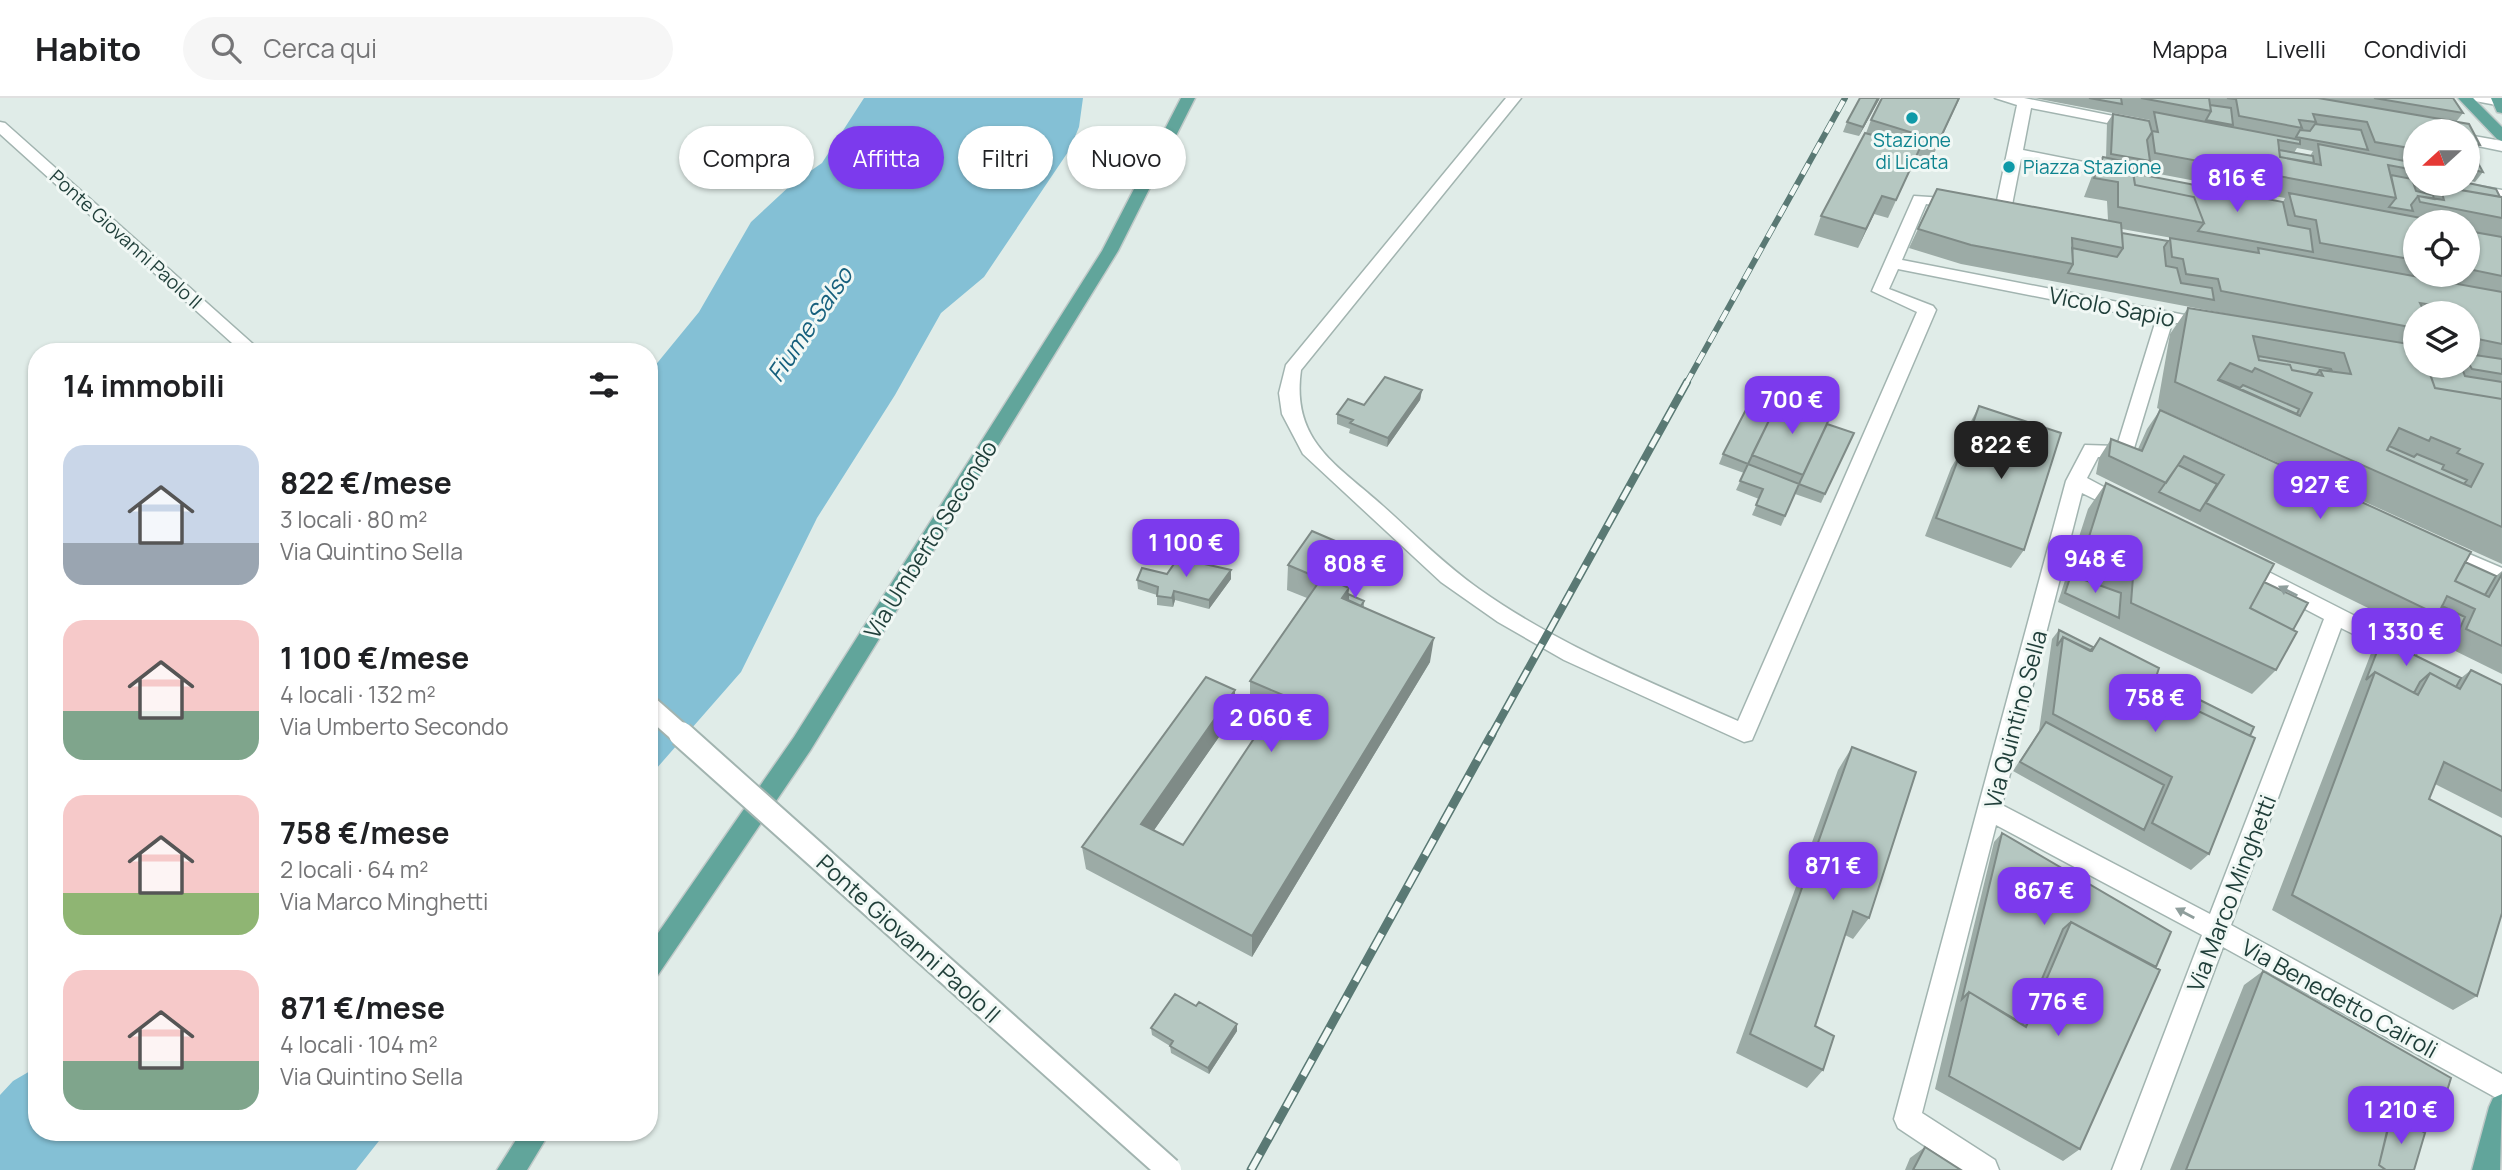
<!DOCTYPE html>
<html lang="it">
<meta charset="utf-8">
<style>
:root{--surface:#fff;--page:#f6f6f6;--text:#202124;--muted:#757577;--line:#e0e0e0;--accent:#7c3aed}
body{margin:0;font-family:Manrope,sans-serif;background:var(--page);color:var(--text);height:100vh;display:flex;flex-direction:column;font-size:26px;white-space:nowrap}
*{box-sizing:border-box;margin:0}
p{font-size:23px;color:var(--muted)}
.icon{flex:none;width:38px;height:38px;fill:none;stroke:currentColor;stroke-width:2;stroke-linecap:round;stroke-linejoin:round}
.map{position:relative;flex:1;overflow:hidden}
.side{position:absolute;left:28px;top:245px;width:630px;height:798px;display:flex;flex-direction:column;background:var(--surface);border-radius:28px;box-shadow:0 2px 5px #0004}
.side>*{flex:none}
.guide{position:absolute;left:679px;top:28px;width:665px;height:63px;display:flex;gap:14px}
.needle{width:46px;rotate:249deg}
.buttons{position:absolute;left:2403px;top:21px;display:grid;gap:14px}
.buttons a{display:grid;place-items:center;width:77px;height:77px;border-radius:50%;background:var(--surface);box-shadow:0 2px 5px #0004;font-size:35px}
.price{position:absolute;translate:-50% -60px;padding:0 16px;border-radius:14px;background:var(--accent);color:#fff;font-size:23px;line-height:46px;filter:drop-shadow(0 2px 4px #0008)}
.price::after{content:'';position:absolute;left:50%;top:42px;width:21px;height:16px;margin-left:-10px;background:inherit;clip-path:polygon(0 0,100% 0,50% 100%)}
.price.on{background:#222;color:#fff}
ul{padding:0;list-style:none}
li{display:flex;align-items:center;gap:21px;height:175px;padding:0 35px}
li span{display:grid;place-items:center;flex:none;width:196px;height:140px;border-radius:21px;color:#555}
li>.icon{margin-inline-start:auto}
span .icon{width:84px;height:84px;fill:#fffc;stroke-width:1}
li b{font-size:30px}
h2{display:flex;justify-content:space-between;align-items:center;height:84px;padding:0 35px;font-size:30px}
.pill{padding:0 24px;border-radius:32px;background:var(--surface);box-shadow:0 2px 5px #0004;font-size:24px;line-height:63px}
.pill.on{background:var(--accent);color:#fff}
header{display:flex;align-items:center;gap:42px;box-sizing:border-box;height:98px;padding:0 35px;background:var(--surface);border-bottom:2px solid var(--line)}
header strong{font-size:33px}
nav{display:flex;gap:38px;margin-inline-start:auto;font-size:24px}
.search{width:490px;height:63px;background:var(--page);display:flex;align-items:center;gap:18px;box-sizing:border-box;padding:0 24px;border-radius:38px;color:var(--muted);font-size:26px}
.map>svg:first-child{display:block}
.water{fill:#84c0d5}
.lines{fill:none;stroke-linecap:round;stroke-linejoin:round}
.minor-casing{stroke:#a2b4b0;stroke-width:3}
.major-casing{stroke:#c0c9c8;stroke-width:3}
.minor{fill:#fff;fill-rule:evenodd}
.major{fill:#61a59b;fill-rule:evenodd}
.rail-far2-casing{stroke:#5a7974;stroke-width:6}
.rail-far1-casing{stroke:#5a7974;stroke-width:8}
.rail-casing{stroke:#5a7974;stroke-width:9}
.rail-far2{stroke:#f1f8f5;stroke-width:4.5;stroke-dasharray:12;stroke-linecap:butt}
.rail-far1{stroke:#f1f8f5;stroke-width:5;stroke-dasharray:15;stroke-linecap:butt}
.rail{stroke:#f1f8f5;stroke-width:6;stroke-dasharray:18;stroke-linecap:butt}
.minor-bridge-far1-casing{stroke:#a2b4b0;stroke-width:24;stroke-linecap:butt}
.minor-bridge-casing{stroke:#a2b4b0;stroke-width:28;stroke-linecap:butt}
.minor-bridge-far1{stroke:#fff;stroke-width:20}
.minor-bridge{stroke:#fff;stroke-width:24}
.wall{fill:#9caba6;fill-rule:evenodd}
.shaded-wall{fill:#7f8b87}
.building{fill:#b5c7c1;stroke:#7f8b87;stroke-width:2;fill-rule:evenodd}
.oneway{fill:#8f9e9c}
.culture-dot{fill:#0f9aa8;stroke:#f1f8f5;stroke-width:2.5}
.labels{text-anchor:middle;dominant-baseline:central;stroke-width:6;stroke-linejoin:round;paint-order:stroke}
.far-culture-label{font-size:19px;fill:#0d838f;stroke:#f1f8f5}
.far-street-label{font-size:19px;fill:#1f3e39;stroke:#f1f8f5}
.street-label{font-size:23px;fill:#1f3e39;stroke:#f1f8f5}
.water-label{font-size:24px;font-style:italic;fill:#16607d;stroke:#f1f8f5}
</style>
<header>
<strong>Habito</strong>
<div class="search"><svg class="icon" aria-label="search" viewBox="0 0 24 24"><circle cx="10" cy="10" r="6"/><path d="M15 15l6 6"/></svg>Cerca qui</div>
<nav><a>Mappa</a><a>Livelli</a><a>Condividi</a></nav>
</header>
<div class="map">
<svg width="2502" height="1072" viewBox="0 0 2502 1072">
<rect width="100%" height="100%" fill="#e0ece8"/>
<path class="water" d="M864,0H1083L1079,29L1070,51L984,179L941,215L895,297L817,420L741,574L649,679V275L699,214L751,124L793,85L822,65Z
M37,969V1034H386L356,1072H0V997L13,983Z"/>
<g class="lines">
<g class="minor-casing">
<path id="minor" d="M1506,0H1521L1301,272C1291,343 1336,366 1383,408C1414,436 1444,466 1479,491C1558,547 1650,584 1738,623L1917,214L1872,193L1914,98L1960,101L1968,106L1960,111L1926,106L1902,162L2185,217L2188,221L2185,225H2172L2131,360L2098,359L2087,380L2130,403L2133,408L2123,415L2082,395L2002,707L2210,816L2324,521L2235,474L2232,469L2235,464H2249L2414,548L2417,554L2414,560L2406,562L2341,530L2231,827L2502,976V1003L2223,849L2140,1072H2112L2202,837L1996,727L1922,1015L1995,1062L1999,1072H1961L1898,1030L1894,1021L2066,383L2085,347L2117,348L2156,222L1898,171L1889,191L1933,208L1936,212L1755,635L1752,642L1744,644L1564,562L1498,524L1441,484L1303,356L1282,316L1279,295L1286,267Z
M1995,0H2024L2143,24L2145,27L2138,31L2031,10L2023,52L2124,72L2132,77L2124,82L2021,61L2011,112L2009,115H1997L1995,112L2017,7Z
M2473,0H2502V8L2475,3Z
M0,24L5,25L262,254H242L0,36Z
M2468,37L2502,43V53L2468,46Z
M2435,86H2467L2502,92V102L2443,91Z
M2441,444L2502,470V487L2434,456L2431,451L2434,446Z"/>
</g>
<g class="major-casing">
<path id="major" d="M1181,0H1195L1118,153L810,653L658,877L649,881V848L794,639L1102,153Z
M2458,0H2473L2502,29V43L2497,41Z
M2491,0H2502V15L2497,14Z
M2502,996L2500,1072H2472L2489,1009L2493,1000Z
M521,1034H550L527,1072H497Z"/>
</g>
<use href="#minor" class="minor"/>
<use href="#major" class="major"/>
<g class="rail-far2-casing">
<path id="rail-far2" d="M1686,286L1845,0"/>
</g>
<g class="rail-far1-casing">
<path id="rail-far1" d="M1491,638L1687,284"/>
</g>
<g class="rail-casing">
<path id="rail" d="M1251,1072L1492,636"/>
</g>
<use href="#rail-far2" class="rail-far2"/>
<use href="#rail-far1" class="rail-far1"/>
<use href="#rail" class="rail"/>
<g class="minor-bridge-far1-casing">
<path id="minor-bridge-far1" d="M649,608L683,638"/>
</g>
<g class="minor-bridge-casing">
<path id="minor-bridge" d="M681,636L1169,1072"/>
</g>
<use href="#minor-bridge-far1" class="minor-bridge-far1"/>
<use href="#minor-bridge" class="minor-bridge"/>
</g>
<path class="wall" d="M1880,0L1859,38L1843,34L1847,24Z
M1960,0L1931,62L1917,57L1888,120L1874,116L1858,150L1814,137L1821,118L1866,35L1871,22Z
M2034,0H2453L2463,15L2456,24L2469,26L2480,47L2473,56L2483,74L2475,84L2468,82V33H2415V86L2468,85L2496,91L2500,99H2502V466L2157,310L2170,236L2188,210L2254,221L1961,166L1909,150L1937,91L2108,122L2107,103L2084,99L2092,78L2103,59L2106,60L2107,25L2113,16L2150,22ZM2297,50L2313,53L2310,58L2294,55ZM2133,71L2285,100L2283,104L2133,75ZM2415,124H2468V177H2415ZM2122,131L2228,150L2170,140L2168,143L2122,135ZM2415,215H2468V268H2415Z
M1422,292L1420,302L1387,349L1349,335L1350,331L1337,326V316L1364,307Z
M1979,308L2061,335L2024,452L2011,470L1925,438L1951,370L1962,351L2004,365V364L1960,349L1969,327Z
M2160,312L2465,464L2496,478L2502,473V576L2096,376L2099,360L2111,341L2138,351L2147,331Z
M1827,326L1854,335L1821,405L1795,396L1781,428L1752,417L1759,401L1736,392L1744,375L1719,366L1723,356Z
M2106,385L2264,484L2293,532L2276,572L2252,596L2058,504L2088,411Z
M1288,467L1351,476L1343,487L1348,496L1364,503V509L1430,564L1252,859L1086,771L1082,749L1235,592V616L1154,732L1183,747L1271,616L1250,607V583L1307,500L1287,492Z
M1231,472V481L1209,511L1175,502L1173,509L1157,507V497L1138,491L1137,482L1167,476Z
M2059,532L2093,549L2100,540L2156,580L2209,756L2191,772L2013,673L2039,633L2052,541Z
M2382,541L2461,580L2471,572L2502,587V720L2435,686L2429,701L2477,898L2453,912L2272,812L2373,550Z
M1852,649L1869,820L1853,841L1845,837L1815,928L1823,972L1807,990L1736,955L1838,672Z
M2002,735L2156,869L2080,1051L2063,1063L1935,991L1994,744Z
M2263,873L2436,1029L2425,1035L2414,1072H2170L2244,887Z
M1196,908L1237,926V933L1209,976L1171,955L1170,948L1152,937L1151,930Z
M1925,1049L1961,1072H1905L1910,1060Z"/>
<path class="shaded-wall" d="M1878,0H1880L1859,38L1863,29Z
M1882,98L1874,116L1858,150L1866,131Z
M1422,292L1420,302L1387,349L1388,340Z
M1354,451L1351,476L1335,500L1331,482Z
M1231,472V481L1209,511V502Z
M1349,490L1347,515L1342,500Z
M1174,493L1175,502L1173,509L1172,500Z
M1434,540L1430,564L1252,859V838Z
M1235,592V616L1143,748L1141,726Z
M1237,926V933L1209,976L1208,970Z"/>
<path class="building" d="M1860,0H1878L1863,29L1847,24Z
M1882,0H1959L1939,43L1871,22Z
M2089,0H2121L2122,6Z
M2141,0H2209L2211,13Z
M2227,0H2318L2469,26L2480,47L2468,45V33H2415V51L2375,44L2367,24L2313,16L2316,24L2299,22L2302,30L2239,18L2236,1Z
M2374,0H2453L2463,15Z
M2210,7L2231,10L2233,27L2206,22L2211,13Z
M2154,14L2300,42V46L2278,42L2280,59L2321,67L2318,46L2415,65V72L2388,67L2396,100L2155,55L2152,33L2158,34Z
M2113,16L2149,23L2152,34L2147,42L2150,63L2111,56Z
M2315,26L2361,32L2368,52L2296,39L2300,32L2310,33Z
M1865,35L1920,50L1896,102L1882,98L1866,131L1821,118Z
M2279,52L2313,58L2314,65L2280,59Z
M2468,55L2473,56L2483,74L2468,71Z
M2103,59L2132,65L2135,87L2194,99L2204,125L2118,109V84L2094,80Z
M2133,75L2283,104L2288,127L2310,131L2313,154L2198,133L2204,125L2194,99L2135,87Z
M2391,77L2412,81L2416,93L2433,97L2434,101L2418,98L2411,107L2413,113L2389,109L2396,100Z
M2468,85L2496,91L2500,99L2455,91L2452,86Z
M2429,86H2452L2455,91L2502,99V120L2420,104L2418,98L2444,102L2440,88Z
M1937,91L2121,125L2123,150L2072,140L2073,166L1971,147L1918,131Z
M2289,95L2442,124H2415V162L2320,145L2316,122L2295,118Z
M2468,129L2472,130L2474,134L2502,139V178L2468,171Z
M2122,135L2168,143L2164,149L2166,168L2177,170L2181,185L2212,190L2214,202L2068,175L2073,166L2072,150L2117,159L2123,150Z
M2170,140L2259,155L2258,150L2502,194V246L2468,239V215H2454L2451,210L2420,205L2425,215H2415V230L2221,193L2218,181L2186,176L2183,161L2172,159Z
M2188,210L2415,247V268H2427L2435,290L2502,301V429L2175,284ZM2253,238L2344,255L2351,276L2320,272L2323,278L2292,272L2290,267L2259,262ZM2230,265L2252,274L2255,270L2312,295L2300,318L2218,282ZM2399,330L2429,343L2431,339L2460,351L2457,355L2483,366L2471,389L2387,352Z
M2468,256L2502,261V276L2472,271L2469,266H2468Z
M2258,258L2331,271L2332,273L2320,272L2316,277L2292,272L2290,267L2259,262Z
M2428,270L2463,273L2465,278L2502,284V301L2435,290Z
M1385,279L1422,292L1388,340L1350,325L1353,322L1337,316L1348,301L1364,307Z
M2218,281L2240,290L2243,287L2299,311L2297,316Z
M1752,300L1776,308L1748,366L1723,356Z
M1780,300L1831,317L1803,377L1752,357Z
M1979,308L2061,335L2024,452L1936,420L1962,351L2008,367L2015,346L1971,331Z
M2160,312L2471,454L2455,483L2489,499L2502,476V548L2466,531L2475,511L2447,498L2438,517L2206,405L2224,377L2184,358L2166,385L2109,358L2111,341L2142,353Z
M1827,326L1854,335L1825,396L1799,386L1785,418L1756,407L1763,391L1740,383L1748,366L1799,386Z
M2389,348L2414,359L2417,356L2444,367L2442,371L2467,382L2464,386L2387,352Z
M2178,367L2217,386L2200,413L2159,394Z
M2106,385L2274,466L2250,510L2297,534L2276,572L2131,505L2133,479L2082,461Z
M1312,433L1354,451L1331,482L1349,490L1342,500L1434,540L1252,838L1082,749L1206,579L1235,592L1141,726L1183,747L1283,597L1250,583L1321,481L1288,467Z
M1178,460L1231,472L1209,502L1174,493L1172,500L1157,498L1158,489L1137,482L1142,470L1167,476Z
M2465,464L2496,478L2485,497L2455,483Z
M2071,477L2121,495L2119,520L2065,495Z
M2264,484L2308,505L2293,532L2250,510Z
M1348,496L1364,503L1361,508L1348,502Z
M2442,508L2465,519L2456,539L2429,525L2438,517Z
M2059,532L2093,549L2090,553L2063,539L2057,548Z
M2063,539L2092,553L2100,540L2159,570L2155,582L2200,608L2198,613L2255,640L2209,756L2152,725L2172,679L2053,616Z
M2382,541L2461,580L2456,589L2430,575L2420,584L2414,595L2375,574L2366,582Z
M2471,572L2502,587V693L2444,664L2429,701L2502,739V815L2477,898L2292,797L2375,574L2418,597L2430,575L2460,591Z
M2156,580L2254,629L2250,638L2198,613L2200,608L2155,582Z
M2046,624L2164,687L2144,732L2020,664Z
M1852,649L1916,674L1869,820L1853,813L1815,928L1834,938L1823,972L1750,936Z
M2002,735L2171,834L2156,869L2071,824L2063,831L2023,926L1969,894L1962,901Z
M2071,824L2160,872L2080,1051L1949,978L1969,894L2026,929Z
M2263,873L2451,980L2436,1029L2394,1004L2379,1067L2386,1072H2186Z
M1175,896L1196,908L1199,904L1237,926L1208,970L1170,948L1173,943L1151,930Z
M2392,1015L2425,1035L2414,1072H2386L2379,1067Z
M1925,1049L1961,1072H1913Z"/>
<defs><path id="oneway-solid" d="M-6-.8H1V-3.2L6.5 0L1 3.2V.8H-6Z" transform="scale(1.75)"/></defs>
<g class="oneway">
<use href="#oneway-solid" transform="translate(2288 493) rotate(-153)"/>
<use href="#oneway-solid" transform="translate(2185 815) rotate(-152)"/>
</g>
<g class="culture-dot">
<circle cx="1912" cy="20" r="7"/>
<circle cx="2009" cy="69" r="7"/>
</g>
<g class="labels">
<g class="far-culture-label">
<text x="1912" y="42">Stazione<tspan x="1912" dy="22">di Licata</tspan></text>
<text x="2023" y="69" text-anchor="start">Piazza Stazione</text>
</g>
<g class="far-street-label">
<text transform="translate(126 141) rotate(42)">Ponte Giovanni Paolo II</text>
</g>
<g class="street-label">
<text transform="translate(2112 208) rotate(11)">Vicolo Sapio</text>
<text transform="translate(930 441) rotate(-58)">Via Umberto Secondo</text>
<text transform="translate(2015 621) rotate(-75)">Via Quintino Sella</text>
<text transform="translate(2231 795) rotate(-69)">Via Marco Minghetti</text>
<text transform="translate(909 840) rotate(42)">Ponte Giovanni Paolo II</text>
<text transform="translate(2340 900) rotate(29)">Via Benedetto Cairoli</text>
</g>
<g class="water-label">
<text transform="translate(809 226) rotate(-56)">Fiume Salso</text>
</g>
</g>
</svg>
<div class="buttons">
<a><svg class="needle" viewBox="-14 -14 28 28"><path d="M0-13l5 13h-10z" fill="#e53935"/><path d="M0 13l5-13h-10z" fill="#757577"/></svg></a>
<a><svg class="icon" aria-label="locate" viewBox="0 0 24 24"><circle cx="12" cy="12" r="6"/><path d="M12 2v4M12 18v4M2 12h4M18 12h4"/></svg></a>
<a><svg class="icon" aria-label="layers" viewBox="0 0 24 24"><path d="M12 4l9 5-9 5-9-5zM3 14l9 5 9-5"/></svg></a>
</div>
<b class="price" style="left:2237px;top:116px">816 €</b>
<b class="price" style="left:1792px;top:338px">700 €</b>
<b class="price on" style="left:2001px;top:383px">822 €</b>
<b class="price" style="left:2320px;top:423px">927 €</b>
<b class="price" style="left:1186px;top:481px">1 100 €</b>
<b class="price" style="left:2095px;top:497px">948 €</b>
<b class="price" style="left:1355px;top:502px">808 €</b>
<b class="price" style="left:2406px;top:570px">1 330 €</b>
<b class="price" style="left:2155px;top:636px">758 €</b>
<b class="price" style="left:1271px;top:656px">2 060 €</b>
<b class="price" style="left:1833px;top:804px">871 €</b>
<b class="price" style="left:2044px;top:829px">867 €</b>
<b class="price" style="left:2058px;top:940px">776 €</b>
<b class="price" style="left:2401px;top:1048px">1 210 €</b>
<div class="guide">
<a class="pill">Compra</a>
<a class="pill on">Affitta</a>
<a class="pill">Filtri</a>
<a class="pill">Nuovo</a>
</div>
<section class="side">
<h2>14 immobili<svg class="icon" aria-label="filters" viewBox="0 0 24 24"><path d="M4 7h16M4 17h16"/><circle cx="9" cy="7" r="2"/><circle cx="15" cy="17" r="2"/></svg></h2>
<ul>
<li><span style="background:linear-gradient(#c9d6e8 70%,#9aa5b1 0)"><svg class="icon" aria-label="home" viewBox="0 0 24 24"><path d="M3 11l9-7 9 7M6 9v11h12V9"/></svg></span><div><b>822 €/mese</b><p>3 locali · 80 m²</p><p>Via Quintino Sella</p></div></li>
<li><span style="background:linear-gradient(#f6c9c9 65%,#7fa58c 0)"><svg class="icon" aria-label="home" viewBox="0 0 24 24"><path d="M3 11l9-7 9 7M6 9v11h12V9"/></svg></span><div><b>1 100 €/mese</b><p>4 locali · 132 m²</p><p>Via Umberto Secondo</p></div></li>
<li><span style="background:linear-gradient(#f6c9c9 70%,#8fb573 0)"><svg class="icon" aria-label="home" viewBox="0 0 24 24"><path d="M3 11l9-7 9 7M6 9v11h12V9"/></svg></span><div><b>758 €/mese</b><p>2 locali · 64 m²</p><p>Via Marco Minghetti</p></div></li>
<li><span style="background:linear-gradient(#f6c9c9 65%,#7fa58c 0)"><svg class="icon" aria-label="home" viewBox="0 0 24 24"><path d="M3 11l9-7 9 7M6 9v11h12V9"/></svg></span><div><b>871 €/mese</b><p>4 locali · 104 m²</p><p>Via Quintino Sella</p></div></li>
</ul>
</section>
</div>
